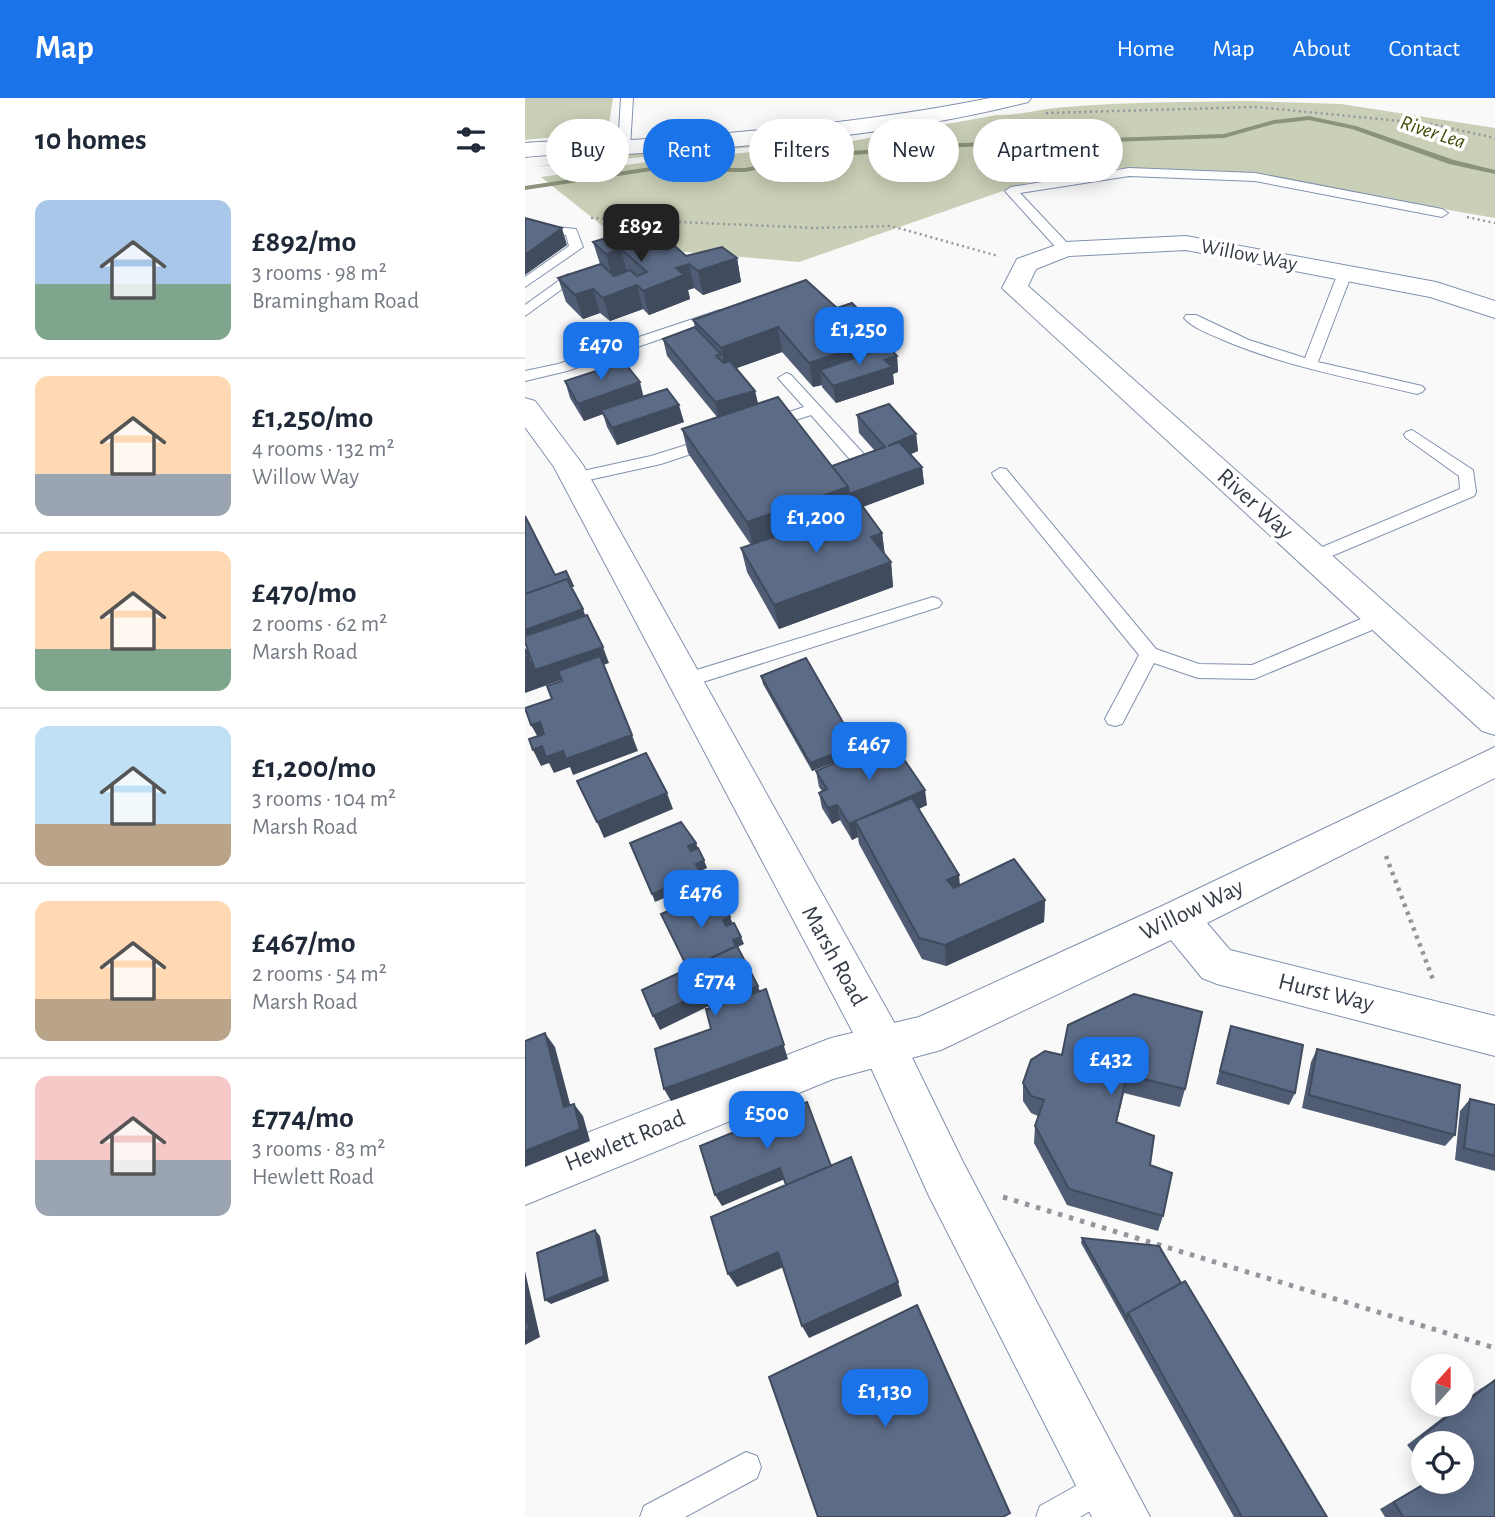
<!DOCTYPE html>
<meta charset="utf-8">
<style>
:root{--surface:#fff;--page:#f6f6f7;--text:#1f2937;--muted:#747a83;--line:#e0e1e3;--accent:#1a73e8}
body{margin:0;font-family:"Alegreya Sans",sans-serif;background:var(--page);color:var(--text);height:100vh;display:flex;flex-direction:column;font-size:26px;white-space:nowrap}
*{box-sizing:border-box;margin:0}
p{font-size:23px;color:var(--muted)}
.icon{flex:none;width:38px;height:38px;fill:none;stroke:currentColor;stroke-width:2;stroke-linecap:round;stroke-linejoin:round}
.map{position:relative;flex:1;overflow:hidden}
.sheet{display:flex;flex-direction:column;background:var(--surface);width:525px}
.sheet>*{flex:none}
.top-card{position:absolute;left:21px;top:21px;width:665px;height:63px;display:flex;gap:14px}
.needle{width:46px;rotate:21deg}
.fabs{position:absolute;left:886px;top:1256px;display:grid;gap:14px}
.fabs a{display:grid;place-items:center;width:63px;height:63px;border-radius:50%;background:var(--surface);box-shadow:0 4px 18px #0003;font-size:35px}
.price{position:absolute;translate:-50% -60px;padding:0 16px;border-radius:14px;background:var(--accent);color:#fff;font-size:23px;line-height:46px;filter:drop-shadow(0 2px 4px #0008)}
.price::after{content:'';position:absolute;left:50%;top:42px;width:21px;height:16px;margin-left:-10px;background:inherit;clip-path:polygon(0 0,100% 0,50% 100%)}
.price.current{background:#222;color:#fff}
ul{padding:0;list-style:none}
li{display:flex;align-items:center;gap:21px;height:175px;padding:0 35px}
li+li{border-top:2px solid var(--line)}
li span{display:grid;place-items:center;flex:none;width:196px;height:140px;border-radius:14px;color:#555}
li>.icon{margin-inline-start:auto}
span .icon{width:84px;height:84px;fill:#fffc;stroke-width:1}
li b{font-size:30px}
h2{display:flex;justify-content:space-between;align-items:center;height:84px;padding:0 35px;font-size:30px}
.tag{padding:0 24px;border-radius:32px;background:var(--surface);box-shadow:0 4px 18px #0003;font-size:24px;line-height:63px}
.tag.current{background:var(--accent);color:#fff}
header{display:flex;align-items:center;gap:42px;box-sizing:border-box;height:98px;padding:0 35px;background:var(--accent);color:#fff}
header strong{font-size:33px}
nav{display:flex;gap:38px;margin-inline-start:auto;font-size:24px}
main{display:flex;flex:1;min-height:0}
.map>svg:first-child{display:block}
.green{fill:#cad0b7}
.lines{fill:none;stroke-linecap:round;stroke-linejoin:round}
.stream{fill:#8b947b;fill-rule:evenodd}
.service-casing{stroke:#8291ae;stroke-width:2}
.minor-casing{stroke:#8291ae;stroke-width:2}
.tertiary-casing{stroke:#8291ae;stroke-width:2}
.secondary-casing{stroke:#8291ae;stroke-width:2}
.path-far2{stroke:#93969d;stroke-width:2.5;stroke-dasharray:2 3.5;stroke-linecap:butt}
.path-far1{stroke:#93969d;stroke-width:4.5;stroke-dasharray:3.5 5;stroke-linecap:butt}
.path{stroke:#93969d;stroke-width:5;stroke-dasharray:4.5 7;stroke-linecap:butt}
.service{fill:#fff;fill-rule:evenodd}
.minor{fill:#fff;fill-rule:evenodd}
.tertiary{fill:#fff;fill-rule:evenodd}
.secondary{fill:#fff;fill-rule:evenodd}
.wall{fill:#4f5c73}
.shaded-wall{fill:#404b5e}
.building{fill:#5c6b86;stroke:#404b5e;stroke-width:2}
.labels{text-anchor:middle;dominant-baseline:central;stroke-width:7;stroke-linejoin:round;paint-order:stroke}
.far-water-label{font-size:21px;font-style:italic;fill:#414b08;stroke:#fff}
.far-street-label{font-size:21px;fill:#343b47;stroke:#fff}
.street-label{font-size:24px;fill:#343b47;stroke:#fff}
</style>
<header>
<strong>Map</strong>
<nav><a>Home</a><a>Map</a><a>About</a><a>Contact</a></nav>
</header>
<main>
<section class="sheet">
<h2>10 homes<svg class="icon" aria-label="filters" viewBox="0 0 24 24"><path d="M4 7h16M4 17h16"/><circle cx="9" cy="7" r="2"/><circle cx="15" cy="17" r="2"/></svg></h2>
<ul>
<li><span style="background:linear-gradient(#a9c7e8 60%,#7fa58c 0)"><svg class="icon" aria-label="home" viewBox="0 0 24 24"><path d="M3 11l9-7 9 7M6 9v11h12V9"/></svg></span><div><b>£892/mo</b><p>3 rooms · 98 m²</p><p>Bramingham Road</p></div></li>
<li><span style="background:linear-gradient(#ffd9b3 70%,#9aa5b1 0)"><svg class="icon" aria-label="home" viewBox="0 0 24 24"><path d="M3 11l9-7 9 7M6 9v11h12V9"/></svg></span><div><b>£1,250/mo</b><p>4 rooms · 132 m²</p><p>Willow Way</p></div></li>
<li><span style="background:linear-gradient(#ffd9b3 70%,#7fa58c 0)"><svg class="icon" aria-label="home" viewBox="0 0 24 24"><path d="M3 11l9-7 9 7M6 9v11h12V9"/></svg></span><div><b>£470/mo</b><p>2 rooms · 62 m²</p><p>Marsh Road</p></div></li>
<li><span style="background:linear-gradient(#bfe0f5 70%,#b9a48a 0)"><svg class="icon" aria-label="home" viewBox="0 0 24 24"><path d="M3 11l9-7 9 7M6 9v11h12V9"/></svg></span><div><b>£1,200/mo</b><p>3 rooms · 104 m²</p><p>Marsh Road</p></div></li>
<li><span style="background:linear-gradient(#ffd9b3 70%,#b9a48a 0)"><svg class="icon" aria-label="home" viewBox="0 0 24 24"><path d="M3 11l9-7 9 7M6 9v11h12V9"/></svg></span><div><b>£467/mo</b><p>2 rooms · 54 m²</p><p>Marsh Road</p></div></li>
<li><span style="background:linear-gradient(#f6c9c9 60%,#9aa5b1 0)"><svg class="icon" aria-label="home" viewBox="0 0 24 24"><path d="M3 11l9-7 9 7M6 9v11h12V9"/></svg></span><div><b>£774/mo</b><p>3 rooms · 83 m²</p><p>Hewlett Road</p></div></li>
</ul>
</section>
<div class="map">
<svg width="970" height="1419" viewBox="0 0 970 1419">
<rect width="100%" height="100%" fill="#f9f9f9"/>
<path class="green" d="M0,0H88L84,26L52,37L0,42Z
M724,3L816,6L970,30V120L708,75L593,70L517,83L499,54L507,83L274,164L104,149L16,79L115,65L316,45L472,17C495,18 517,10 541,9C602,4 663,4 724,3Z
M379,29L239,48L9,69L112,55Z"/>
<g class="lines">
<path class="stream" d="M784,18L831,28L929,62L970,72V76L924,66L827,31L784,22L749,26L699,40L437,49L299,59L220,74L126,73L0,92V88L126,69L220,70L299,55L437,45L699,36L749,22Z"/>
<g class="service-casing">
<path id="service" d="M96,0H108L105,49L99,53L93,49Z
M604,70L730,75L917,111L923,115L917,119L730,83L604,78L495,95L545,148L547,151L540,155L535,154L480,93L486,89Z
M0,126L51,131L58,149L0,189V179L44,148L41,137L0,134Z
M820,171L827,175L793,264L897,288L900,291L897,294L892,296C826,280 758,268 696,241C684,236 668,230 659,220L661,217H671L724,242L780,260L813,175Z
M43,176L50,180L48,183L0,218V207Z
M195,212L200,213V219L42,273L0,283V273L33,266Z
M261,275L266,277L348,366L350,370L348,374H336L286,317L246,330H234L232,327L234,324L279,309L253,280Z
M887,332L948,372L951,394L949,398L795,463H783L780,459L783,455L935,391L934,378L881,340L879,337L881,334Z
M190,338L198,343L196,346L136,366L50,385L42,380L44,376L126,358Z
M475,370L481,371L631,551L674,566L727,567L850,515H864L866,520L864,525L729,581L673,580L629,565L597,626L590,628L583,626L580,621L614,557L469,379L467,375Z
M408,499L414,501L417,505L414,509L159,590L152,588L149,583L152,578Z
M221,1354L232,1358L236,1369L232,1380L160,1419H115L119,1408Z
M581,1371L592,1375L596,1386L592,1397L555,1419H511L515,1408Z"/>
</g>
<g class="minor-casing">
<path id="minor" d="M661,138L911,184L970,203V220L905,199L661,152L544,158L511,171L503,188L970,602V637L957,633L477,190L492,161L540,144Z
M970,649V680L682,825L705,852L970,918V958L692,886L677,880L646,842L416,952L308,981L0,1107V1059L306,940L394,919L637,808Z"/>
</g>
<g class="tertiary-casing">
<path id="tertiary" d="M465,0H506L503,4C373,37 235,48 101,56C68,57 34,55 0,59V45C35,42 71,44 106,42C227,34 347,24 465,0Z"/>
</g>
<g class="secondary-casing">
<path id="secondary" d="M0,300L10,303L58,367L375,935L438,1064L625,1419H567L404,1098L343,963L29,369L0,329Z"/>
</g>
<path class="path-far2" d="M521,15L731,9L906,26L970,40
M942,119L970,125
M66,120L290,130L366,128L473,158"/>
<path class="path-far1" d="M861,758L909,884"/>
<path class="path" d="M478,1099L970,1250"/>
<use href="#service" class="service"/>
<use href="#minor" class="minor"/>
<use href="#tertiary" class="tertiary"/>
<use href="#secondary" class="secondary"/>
</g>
<path class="wall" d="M119,138L161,158L212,160L216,184L178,197L169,190L163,192L165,201L124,217L118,211L85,223L75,215L58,221L41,204L33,180L75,166L68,144Z
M312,210L372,258L373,274L368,276L369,286L311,305L297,289V287L288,289L257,254L211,270L230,293L233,306L307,368L350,353L334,335L332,317L391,336L393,353L386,356L397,369L399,386L322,415L357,435L360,457L366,464L368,489L254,531L222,474L216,450L226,447L163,355L157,331L192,319L142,258L138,241L170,229L168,222Z
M40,283L119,298L159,324L92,347L82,329L78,316L59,323L45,300Z
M236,578L331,647L332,655L287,673L238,586Z
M291,673L402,707L394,711L435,787L520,802L519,824L421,868L397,861L334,746L333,739L327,742L315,722L307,726L297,710L294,695L297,693L294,689Z
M706,928L770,995L764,1007L691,986Z
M792,951L930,1037L920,1048L777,1010L786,964Z
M537,957L660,991L655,1009L599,995L592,1024L625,1067L638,1118L633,1133L542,1107L509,1045L510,1028L513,1018L506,1015L498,1003V985Z
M945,1001L970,1007V1073L930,1062L935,1013Z
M557,1140L656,1185L802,1419H709L556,1145Z
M970,1282V1419H860L855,1411L901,1384H936V1346H898V1367L882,1347L934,1307H936V1305L955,1291Z"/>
<path class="shaded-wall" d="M37,130L42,147L0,177V157Z
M96,151L102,174L87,179L81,156Z
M212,160L216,184L178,197L173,173Z
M164,166L169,190L163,192L165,201L124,217L118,193L151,170Z
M112,187L118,211L85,223L78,200Z
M68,191L75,215L58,221L50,197Z
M253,229L257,254L201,274L196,250Z
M361,240L363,261L372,258L373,274L368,276L369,286L311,305L308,288L295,272L297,287L288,289L284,265Z
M115,284L119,301L76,312L78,316L59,323L53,306Z
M230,293L234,310L194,321L190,304Z
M154,307L159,324L92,347L87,330Z
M391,336L393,353L365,365L363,348Z
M397,369L399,386L326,413L324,396Z
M323,389L326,413L228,448L222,424Z
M357,435L360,459L346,439Z
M366,464L368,489L254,531L249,507Z
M58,511L64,528L6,549L0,536V532Z
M78,549L84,565L0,595V550L10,572Z
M15,624L23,641L15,643L6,627Z
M107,637L113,653L48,677L45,669L29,675L24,665L16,668L8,652L17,648Z
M331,647L332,655L287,673L285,665Z
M400,692L402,707L337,737L330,723L333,739L327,742L324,726Z
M142,695L148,711L79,740L72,724Z
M312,707L315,722L307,726L303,710Z
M171,745L174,753L166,756L163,748Z
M179,762L182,770L174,774L171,766Z
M176,775L179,783L130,804L127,796Z
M434,777L436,798L422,782Z
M520,802L519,824L421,868L420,847Z
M205,819L208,826L201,830L198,822Z
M216,839L219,846L211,850L208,842Z
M233,888L238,902L195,907Z
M241,891L263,961L146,1003L139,991Z
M178,894L184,908L135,932L128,918Z
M20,935L30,949L49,1021L39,1009Z
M49,1006L58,1018L65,1043L0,1069V1053Z
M255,1070L260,1081L197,1108L190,1097Z
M70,1132L75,1138L84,1183L26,1206L20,1202Z
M253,1154L261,1168L212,1189L203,1176Z
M0,1173L15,1239L0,1247Z
M373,1184L377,1198L284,1240L277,1228Z"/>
<path class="building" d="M0,120L37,130L0,157Z
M110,131L119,138L133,133L161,158L197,149L212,160L173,173L164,166L151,170L159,177L118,193L112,187L78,200L68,191L50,197L33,180L76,166L89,178L105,172L112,178L122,174L96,151L81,156L68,144Z
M281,182L312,210L327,205L361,240L284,265L253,229L196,250L168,222Z
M170,229L196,256L191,258L199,265L205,263L230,293L190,304L138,241Z
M363,248L372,258L360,262L367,269L308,288L295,272Z
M99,264L115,284L53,306L40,283Z
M142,291L154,307L87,330L76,312Z
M253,299L323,389L222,424L157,331Z
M364,306L391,336L363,348L374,344L397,369L324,396L323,389L307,368L360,349L332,317Z
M338,409L357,435L346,439L366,464L249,507L216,450Z
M0,418L30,477L41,473L48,488L46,489L42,481L0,496Z
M42,481L58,511L0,532V496Z
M62,517L78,549L10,572L0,544V538Z
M0,551L4,559L0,560Z
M75,558L107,637L41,661L38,653L21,659L17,648L8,652L4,641L19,636L15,624L6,627L0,610L27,601L22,588L37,583L33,573Z
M281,560L331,647L285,665L236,578Z
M365,641L400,692L324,726L312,707L303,710L294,695L302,691L291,673Z
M121,655L142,695L72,724L52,683Z
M387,700L434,777L422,782L429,790L489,761L520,802L420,847L394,840L330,723Z
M156,724L171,745L163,748L166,753L173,750L179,762L171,766L176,775L127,796L105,745Z
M185,795L191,808L198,805L205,819L198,822L201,828L209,825L216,839L208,842L211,848L163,871L136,816Z
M212,848L233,888L195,907L241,891L259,947L139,991L130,951L186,931L181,911H185L178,894L128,918L117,892Z
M609,896L677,914L660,991L602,977L591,1024L629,1038L625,1067L647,1075L638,1118L544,1091L510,1028L519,1002L506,998L498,985L506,962L520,953L537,957L543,927Z
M706,928L778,947L770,995L695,973Z
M20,935L39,1009L49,1006L55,1031L0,1053V943Z
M792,951L935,987L930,1037L784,997Z
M945,1001L970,1007V1058L939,1050Z
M282,1004L306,1068L261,1087L255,1070L190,1097L175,1048Z
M326,1059L373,1184L277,1228L253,1154L203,1176L186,1119Z
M70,1132L79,1178L20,1202L12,1155Z
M557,1140L634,1148L656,1185L603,1215L602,1220Z
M660,1183L802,1419H717L603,1215Z
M392,1207L485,1415L478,1419H293L244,1279Z
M0,1214L4,1231L0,1233Z
M970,1282V1419H878L869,1404L903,1384H936V1346H903L897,1338Z"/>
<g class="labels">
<g class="far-water-label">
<text transform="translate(908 34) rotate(18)">River Lea</text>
</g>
<g class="far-street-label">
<text transform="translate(724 157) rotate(11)">Willow Way</text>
</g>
<g class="street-label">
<text transform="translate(730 406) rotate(42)">River Way</text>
<text transform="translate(667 812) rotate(-26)">Willow Way</text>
<text transform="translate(309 858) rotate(61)">Marsh Road</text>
<text transform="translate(801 895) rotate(14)">Hurst Way</text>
<text transform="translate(100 1043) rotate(-22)">Hewlett Road</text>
</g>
</g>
</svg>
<div class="fabs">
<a><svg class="needle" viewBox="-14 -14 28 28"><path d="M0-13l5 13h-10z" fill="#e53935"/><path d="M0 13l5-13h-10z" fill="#747a83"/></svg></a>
<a><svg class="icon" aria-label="locate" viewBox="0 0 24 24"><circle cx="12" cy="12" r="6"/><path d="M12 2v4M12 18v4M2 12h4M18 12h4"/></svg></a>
</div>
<b class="price current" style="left:116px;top:166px">£892</b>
<b class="price" style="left:334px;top:269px">£1,250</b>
<b class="price" style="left:76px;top:284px">£470</b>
<b class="price" style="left:291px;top:457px">£1,200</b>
<b class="price" style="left:344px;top:684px">£467</b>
<b class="price" style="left:176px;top:832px">£476</b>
<b class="price" style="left:190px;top:920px">£774</b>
<b class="price" style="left:586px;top:999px">£432</b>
<b class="price" style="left:242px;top:1053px">£500</b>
<b class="price" style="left:360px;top:1331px">£1,130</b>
<div class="top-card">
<a class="tag">Buy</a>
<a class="tag current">Rent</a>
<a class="tag">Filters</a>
<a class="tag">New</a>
<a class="tag">Apartment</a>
</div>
</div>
</main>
